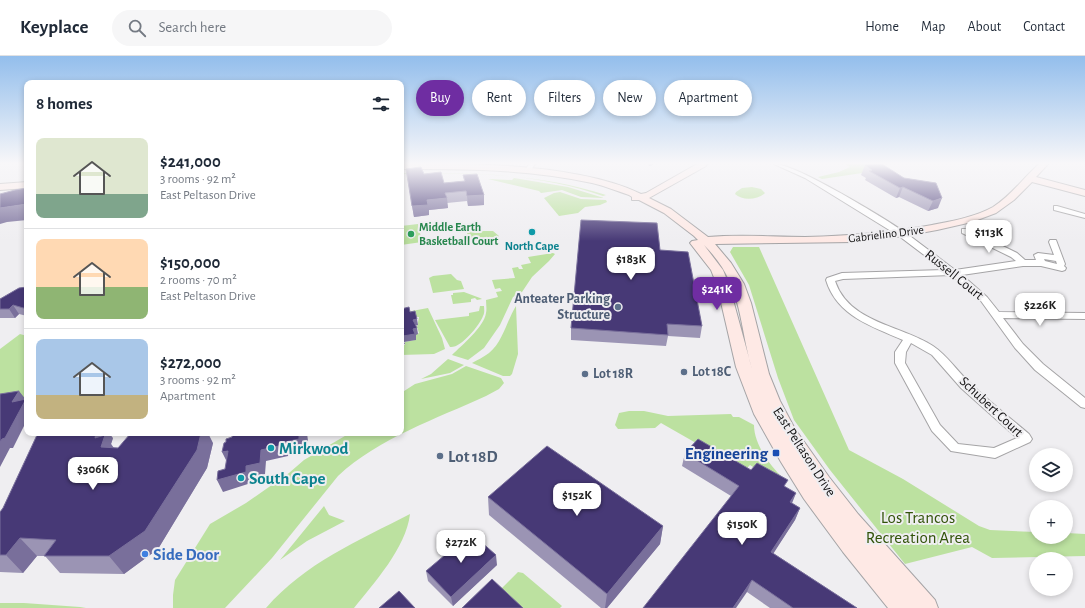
<!DOCTYPE html>
<meta charset="utf-8">
<style>
:root{--surface:#fff;--page:#f6f6f7;--text:#1f2937;--muted:#747a83;--line:#e0e1e3;--accent:#6f2da2}
body{margin:0;font-family:"Alegreya Sans",sans-serif;background:var(--page);color:var(--text);height:100vh;display:flex;flex-direction:column;font-size:15px;white-space:nowrap}
*{box-sizing:border-box;margin:0}
p{font-size:13px;color:var(--muted)}
.icon{flex:none;width:22px;height:22px;fill:none;stroke:currentColor;stroke-width:2;stroke-linecap:round;stroke-linejoin:round}
.map{position:relative;flex:1;overflow:hidden}
.sheet{position:absolute;left:24px;top:24px;width:380px;height:356px;display:flex;flex-direction:column;background:var(--surface);border-radius:8px;box-shadow:0 2px 6px #0003}
.sheet>*{flex:none}
.hud{position:absolute;left:416px;top:24px;width:380px;height:36px;display:flex;gap:8px}
.fabs{position:absolute;left:1029px;top:392px;display:grid;gap:8px}
.fabs a{display:grid;place-items:center;width:44px;height:44px;border-radius:50%;background:var(--surface);box-shadow:0 2px 6px #0003;font-size:20px}
.price{position:absolute;translate:-50% -34px;padding:0 9px;border-radius:8px;background:#fff;color:#222;font-size:13px;line-height:26px;filter:drop-shadow(0 1px 2px #0008)}
.price::after{content:'';position:absolute;left:50%;top:24px;width:12px;height:9px;margin-left:-6px;background:inherit;clip-path:polygon(0 0,100% 0,50% 100%)}
.price.current{background:var(--accent);color:#fff}
ul{padding:0;list-style:none}
li{display:flex;align-items:center;gap:12px;height:100px;padding:0 12px}
li+li{border-top:1px solid var(--line)}
li span{display:grid;place-items:center;flex:none;width:112px;height:80px;border-radius:8px;color:#555}
li>.icon{margin-inline-start:auto}
span .icon{width:48px;height:48px;fill:#fffc;stroke-width:1}
li b{font-size:17px}
h2{display:flex;justify-content:space-between;align-items:center;height:48px;padding:0 12px;font-size:17px}
.tag{padding:0 14px;border-radius:18px;background:var(--surface);box-shadow:0 2px 6px #0003;font-size:14px;line-height:36px}
.tag.current{background:var(--accent);color:#fff}
header{display:flex;align-items:center;gap:24px;box-sizing:border-box;height:56px;padding:0 20px;background:var(--surface);border-bottom:1px solid var(--line)}
header strong{font-size:19px}
nav{display:flex;gap:22px;margin-inline-start:auto;font-size:14px}
.search{width:280px;height:36px;background:var(--page);display:flex;align-items:center;gap:10px;box-sizing:border-box;padding:0 14px;border-radius:22px;color:var(--muted);font-size:15px}
.map>svg:first-child{display:block}
.green{fill:#bce1a0}
.lines{fill:none;stroke-linecap:round;stroke-linejoin:round}
.stream{stroke:#8495b0;stroke-width:2.5}
.street-casing{stroke:#a5a4a6;stroke-width:2}
.secondary-casing{stroke:#a5a4a6;stroke-width:2}
.street{fill:#fff;fill-rule:evenodd}
.secondary{fill:#fee9e5;fill-rule:evenodd}
.wall{fill:#9b94b4}
.shaded-wall{fill:#796f9b}
.building{fill:#473976;stroke:#796f9b}
.culture-dot{fill:#0f9aa8;stroke:#efeef1;stroke-width:1.5}
.leisure-dot{fill:#2e9e5b;stroke:#efeef1;stroke-width:1.5}
.service-dot{fill:#5c6f8a;stroke:#efeef1;stroke-width:1.5}
.transit-dot{fill:#1a4fb4;stroke:#efeef1;stroke-width:1.5}
.shop-dot{fill:#3f7fe0;stroke:#efeef1;stroke-width:1.5}
.labels{text-anchor:middle;dominant-baseline:central;stroke-width:4;stroke-linejoin:round;paint-order:stroke}
.far-leisure-label{font-size:12px;font-weight:bold;fill:#27864d;stroke:#efeef1;text-anchor:start}
.far-street-label{font-size:12px;fill:#131213;stroke:#efeef1}
.far-culture-label{font-size:12px;font-weight:bold;fill:#0d838f;stroke:#efeef1}
.street-label{font-size:14px;fill:#131213;stroke:#efeef1}
.service-label{font-size:14px;font-weight:bold;fill:#4e5e75;stroke:#efeef1;text-anchor:start}
.near-culture-label{font-size:17px;font-weight:bold;fill:#0d838f;stroke:#efeef1;text-anchor:start}
.near-transit-label{font-size:17px;font-weight:bold;fill:#164399;stroke:#efeef1;text-anchor:end}
.near-service-label{font-size:17px;font-weight:bold;fill:#4e5e75;stroke:#efeef1;text-anchor:start}
.near-park-label{font-size:17px;fill:#32530a;stroke:#efeef1}
.near-shop-label{font-size:17px;font-weight:bold;fill:#366cbe;stroke:#efeef1;text-anchor:start}
</style>
<header>
<strong>Keyplace</strong>
<div class="search"><svg class="icon" aria-label="search" viewBox="0 0 24 24"><circle cx="10" cy="10" r="6"/><path d="M15 15l6 6"/></svg>Search here</div>
<nav><a>Home</a><a>Map</a><a>About</a><a>Contact</a></nav>
</header>
<div class="map">
<svg width="1085" height="552" viewBox="0 0 1085 552">
<rect width="100%" height="100%" fill="#efeef1"/>
<path class="green" d="M845,108H863L882,114L822,123L818,121L839,116L850,111Z
M401,117C473,117 537,117 606,139L603,140C539,118 468,115 401,118Z
M514,122L568,131L604,142L581,141L562,134L541,137L539,135L488,123L512,124Z
M752,131L761,133L765,137C758,144 742,145 735,138L736,136L742,132Z
M560,136L581,143L606,144L607,146L600,149L585,151L578,157L559,160L544,142L554,137Z
M418,168L422,186L401,189V170Z
M484,175H493L499,180L494,184L478,186L468,183L467,176Z
M733,191H759L849,394L903,423L979,470L990,474L1036,476V481H1066V477L1085,478V500L992,502L972,491L905,508L830,414L794,364L778,322L749,229L730,196Z
M553,197L555,198L549,205L532,221L522,236L513,241L500,269L484,292L468,304L452,299C462,289 484,271 486,257C487,253 486,248 486,244L498,241L496,236L502,235L500,232L495,233L492,224L515,222L512,212L518,211L519,213H523L521,209L531,207L528,201Z
M451,218L457,224L461,225L464,233L433,237L429,222L433,220Z
M464,236L480,242L482,243L477,244L475,242L471,243V246L453,248L451,239H453V237Z
M480,250H484C484,253 485,256 483,260C480,269 460,293 450,291L435,264L469,260V257L479,255Z
M516,250L518,298L512,318L510,320H503L472,307C477,304 484,301 489,297C503,286 507,264 516,250Z
M428,252L442,282L445,293L434,298L401,299V289H405V286L415,284V279L419,277L417,271L419,261H412L401,257Z
M20,278L27,280V353L21,354L27,343L0,348V293Z
M448,303L464,309L450,317L421,323L431,318Z
M466,310L501,322L504,327L499,333L486,340C436,363 379,382 338,420L272,502L225,552H173V539L175,524L210,468L246,447L289,417L304,404L350,377H401V337L415,328L452,318Z
M629,355H644L668,360L731,358L733,361H739L754,369C754,388 770,410 783,422L756,413L750,409L747,412L703,391L661,367L655,372L618,373L615,369L619,357Z
M324,450L329,459L345,465L307,485L280,504Z
M410,458C406,492 374,527 354,552H266C305,507 358,485 410,458Z
M518,516L523,517L562,550L560,552H512L499,535Z
M24,547L80,551L86,552H0V547Z"/>
<g class="lines">
<path class="stream" d="M650,109L652,108"/>
<g class="street-casing">
<path id="street" d="M529,108H535L531,114L529,115L526,113Z
M774,108C793,106 886,163 906,177C922,189 938,201 955,214L1016,205L1011,201L962,177V173H968L1017,197L1025,204H1036L1034,199L1038,197L1054,199L1049,186L1050,184H1056L1065,208L1064,210L1066,212L1065,214L1062,215L1041,210H1023L962,219L987,241L999,256L1085,257V263L1003,262L1023,288L1043,308L1085,342V352L1081,351L1035,314L1015,292L981,245L968,232L951,219L843,223L835,225C849,267 901,269 933,290C947,299 957,315 969,326C988,345 1009,361 1029,378L1032,383L1030,386L995,402L951,395L932,375L895,307V296L903,284C871,270 837,260 826,224L827,222L842,217L944,214L899,180L805,122ZM1044,203L1056,205L1057,208L1045,205ZM911,287L932,299L961,332L1017,382L994,392L958,388L940,369L905,307L906,296Z
M1054,150H1057L1085,158V162L1054,154Z"/>
</g>
<g class="secondary-casing">
<path id="secondary" d="M401,108C461,108 521,107 580,119C601,123 623,129 641,138L646,137L697,108H707L706,110L649,142L671,153L708,181C741,178 773,181 805,181C848,180 890,177 932,169C952,165 975,161 993,151C1011,140 1024,121 1039,108H1048L1036,121L1085,134V140L1032,126L1014,144L996,157L972,166L937,174L904,180L854,186L715,188L731,207L744,228L751,247L769,318L780,345L795,373L829,421L858,458L935,544L938,552H888L843,496L804,443L781,406L754,358L736,311L717,229L711,214L690,187L692,185L698,184L694,180L664,157L639,144H632V141L629,139C617,135 605,130 592,127C529,113 465,113 401,113ZM704,189C743,228 738,264 752,313L729,229L723,214Z
M27,126V132L0,134V128Z"/>
</g>
<use href="#street" class="street"/>
<use href="#secondary" class="secondary"/>
</g>
<path class="wall" d="M865,109L904,122L936,127L938,152L928,155L899,141L896,142L865,124L866,122L861,119Z
M406,113L424,118L444,127L464,125L463,119L484,139V149L468,150L467,145L447,147L448,152L429,154V159L414,161Z
M660,194L702,270L700,282L668,280L666,290L571,284V272Z
M27,231V260L19,258L15,262H0V243Z
M113,382L111,388L114,392L213,387L207,412L158,493L124,518L60,517L45,500H37L23,517L0,516V456Z
M685,397L751,414L785,431L792,447L800,452L795,464L773,497L857,552H770L747,536L731,440L682,410Z
M488,441L663,470L660,488L607,552H601L489,459Z
M497,509L453,550L428,525L426,515Z"/>
<path class="shaded-wall" d="M903,131L899,141L896,142L900,132Z
M484,139V149L468,150L467,140Z
M447,142L448,152L429,154V159L414,161L412,150L427,144Z
M942,142L938,152L928,155L933,145Z
M27,148V162H26L27,164L7,166L0,168V152Z
M13,249L19,258L15,262L9,253Z
M417,263L418,269L414,270L413,264Z
M417,272L418,278L416,279V284L404,286L405,288L401,289V283L403,280L413,273Z
M19,335L27,345V364L13,392H10L0,411V386L12,346Z
M93,377H109L113,382L111,388L117,397L101,391Z
M201,377H208L213,387L207,412L158,493L124,518L109,500Z
M299,377H307L308,385L303,386L304,394L289,397L288,400L266,405L265,418L252,422L251,427L223,436L217,424L246,410L261,394L285,386Z
M228,395V408L222,396Z
M796,437L791,450L790,446Z
M800,452L795,464L766,509L771,496Z
M663,470L660,488L607,552H605L607,538Z
M20,482L37,500L23,517L6,499Z
M496,499L497,509L453,550L451,541Z
M752,524L747,536L736,552H733Z"/>
<path class="building" d="M876,108H882L904,122L936,127L942,142L933,145L903,131L900,132L869,115L872,114L865,109Z
M421,111L424,118L441,116L444,127L465,125L463,119L477,118L484,139L467,140L466,135L445,137L447,142L427,144L428,149L412,150L406,113Z
M27,132V148L0,152V138L15,134Z
M581,164L657,167L660,194L688,196L702,270L667,268L668,279L571,272Z
M27,231V253L13,249L9,253H0V243L19,232Z
M409,251L410,256L415,255L417,263L413,264L417,272L413,273L415,278L403,280L404,282L401,283V253Z
M19,335L12,346L26,343L5,382L2,383L0,386V338Z
M49,377H96L95,382L105,379L101,391L118,392L130,378H138L139,377H201L197,394L145,475L109,500H44L56,484L20,482L6,499H0V456L3,452L37,379Z
M233,377H299V383L285,386L283,389L261,394L260,407L246,410V416L217,424L218,415L225,413L228,395L222,396L224,387L226,386V383L232,381Z
M698,383L751,414L757,407L788,424L784,430L796,437L790,446L800,452L771,496L857,552H793L752,524L733,552H643L739,430L685,397Z
M547,390L663,470L607,538L488,441Z
M471,477L496,499L451,541L426,515Z
M492,523L523,552H462Z
M399,535L415,552H379Z"/>
<linearGradient id="sky" x2="0" y2="1"><stop stop-color="#93beec"/><stop offset="0.58" stop-color="#f8f7f9"/><stop offset="1" stop-color="#f8f7f9" stop-opacity="0"/></linearGradient>
<rect width="1085" height="185" fill="url(#sky)"/>
<g class="culture-dot">
<circle cx="532" cy="176" r="4"/>
<circle cx="271" cy="392" r="4"/>
<circle cx="241" cy="422" r="4"/>
</g>
<circle class="leisure-dot" cx="411" cy="178" r="4"/>
<g class="service-dot">
<circle cx="618" cy="251" r="4"/>
<circle cx="684" cy="316" r="4"/>
<circle cx="585" cy="318" r="4"/>
<circle cx="440" cy="400" r="4"/>
</g>
<rect class="transit-dot" x="772" y="393" width="8" height="8" rx="2"/>
<circle class="shop-dot" cx="145" cy="498" r="4"/>
<g class="labels">
<g class="far-leisure-label">
<text x="419" y="171">Middle Earth<tspan x="419" dy="14">Basketball Court</tspan></text>
</g>
<g class="far-street-label">
<text transform="translate(886 178) rotate(-7)">Gabrielino Drive</text>
</g>
<g class="far-culture-label">
<text x="532" y="190">North Cape</text>
</g>
<g class="street-label">
<text transform="translate(954 219) rotate(39)">Russell Court</text>
<text transform="translate(991 351) rotate(43)">Schubert Court</text>
<text transform="translate(804 396) rotate(57)">East Peltason Drive</text>
</g>
<g class="service-label">
<text x="610" y="243" text-anchor="end">Anteater Parking<tspan x="610" dy="16">Structure</tspan></text>
<text x="692" y="316">Lot 18C</text>
<text x="593" y="318">Lot 18R</text>
</g>
<g class="near-culture-label">
<text x="279" y="392">Mirkwood</text>
<text x="249" y="422">South Cape</text>
</g>
<g class="near-transit-label">
<text x="768" y="397">Engineering</text>
</g>
<g class="near-service-label">
<text x="448" y="400">Lot 18D</text>
</g>
<g class="near-park-label">
<text x="918" y="461">Los Trancos<tspan x="918" dy="20">Recreation Area</tspan></text>
</g>
<g class="near-shop-label">
<text x="153" y="498">Side Door</text>
</g>
</g>
</svg>
<div class="fabs">
<a><svg class="icon" aria-label="layers" viewBox="0 0 24 24"><path d="M12 4l9 5-9 5-9-5zM3 14l9 5 9-5"/></svg></a>
<a>+</a>
<a>−</a>
</div>
<b class="price" style="left:989px;top:198px">$113K</b>
<b class="price" style="left:631px;top:225px">$183K</b>
<b class="price current" style="left:717px;top:255px">$241K</b>
<b class="price" style="left:1040px;top:271px">$226K</b>
<b class="price" style="left:93px;top:435px">$306K</b>
<b class="price" style="left:577px;top:461px">$152K</b>
<b class="price" style="left:742px;top:490px">$150K</b>
<b class="price" style="left:461px;top:508px">$272K</b>
<div class="hud">
<a class="tag current">Buy</a>
<a class="tag">Rent</a>
<a class="tag">Filters</a>
<a class="tag">New</a>
<a class="tag">Apartment</a>
</div>
<section class="sheet">
<h2>8 homes<svg class="icon" aria-label="filters" viewBox="0 0 24 24"><path d="M4 7h16M4 17h16"/><circle cx="9" cy="7" r="2"/><circle cx="15" cy="17" r="2"/></svg></h2>
<ul>
<li><span style="background:linear-gradient(#dfe7d0 70%,#7fa58c 0)"><svg class="icon" aria-label="home" viewBox="0 0 24 24"><path d="M3 11l9-7 9 7M6 9v11h12V9"/></svg></span><div><b>$241,000</b><p>3 rooms · 92 m²</p><p>East Peltason Drive</p></div></li>
<li><span style="background:linear-gradient(#ffd9b3 60%,#8fb573 0)"><svg class="icon" aria-label="home" viewBox="0 0 24 24"><path d="M3 11l9-7 9 7M6 9v11h12V9"/></svg></span><div><b>$150,000</b><p>2 rooms · 70 m²</p><p>East Peltason Drive</p></div></li>
<li><span style="background:linear-gradient(#a9c7e8 70%,#c2b280 0)"><svg class="icon" aria-label="home" viewBox="0 0 24 24"><path d="M3 11l9-7 9 7M6 9v11h12V9"/></svg></span><div><b>$272,000</b><p>3 rooms · 92 m²</p><p>Apartment</p></div></li>
</ul>
</section>
</div>
